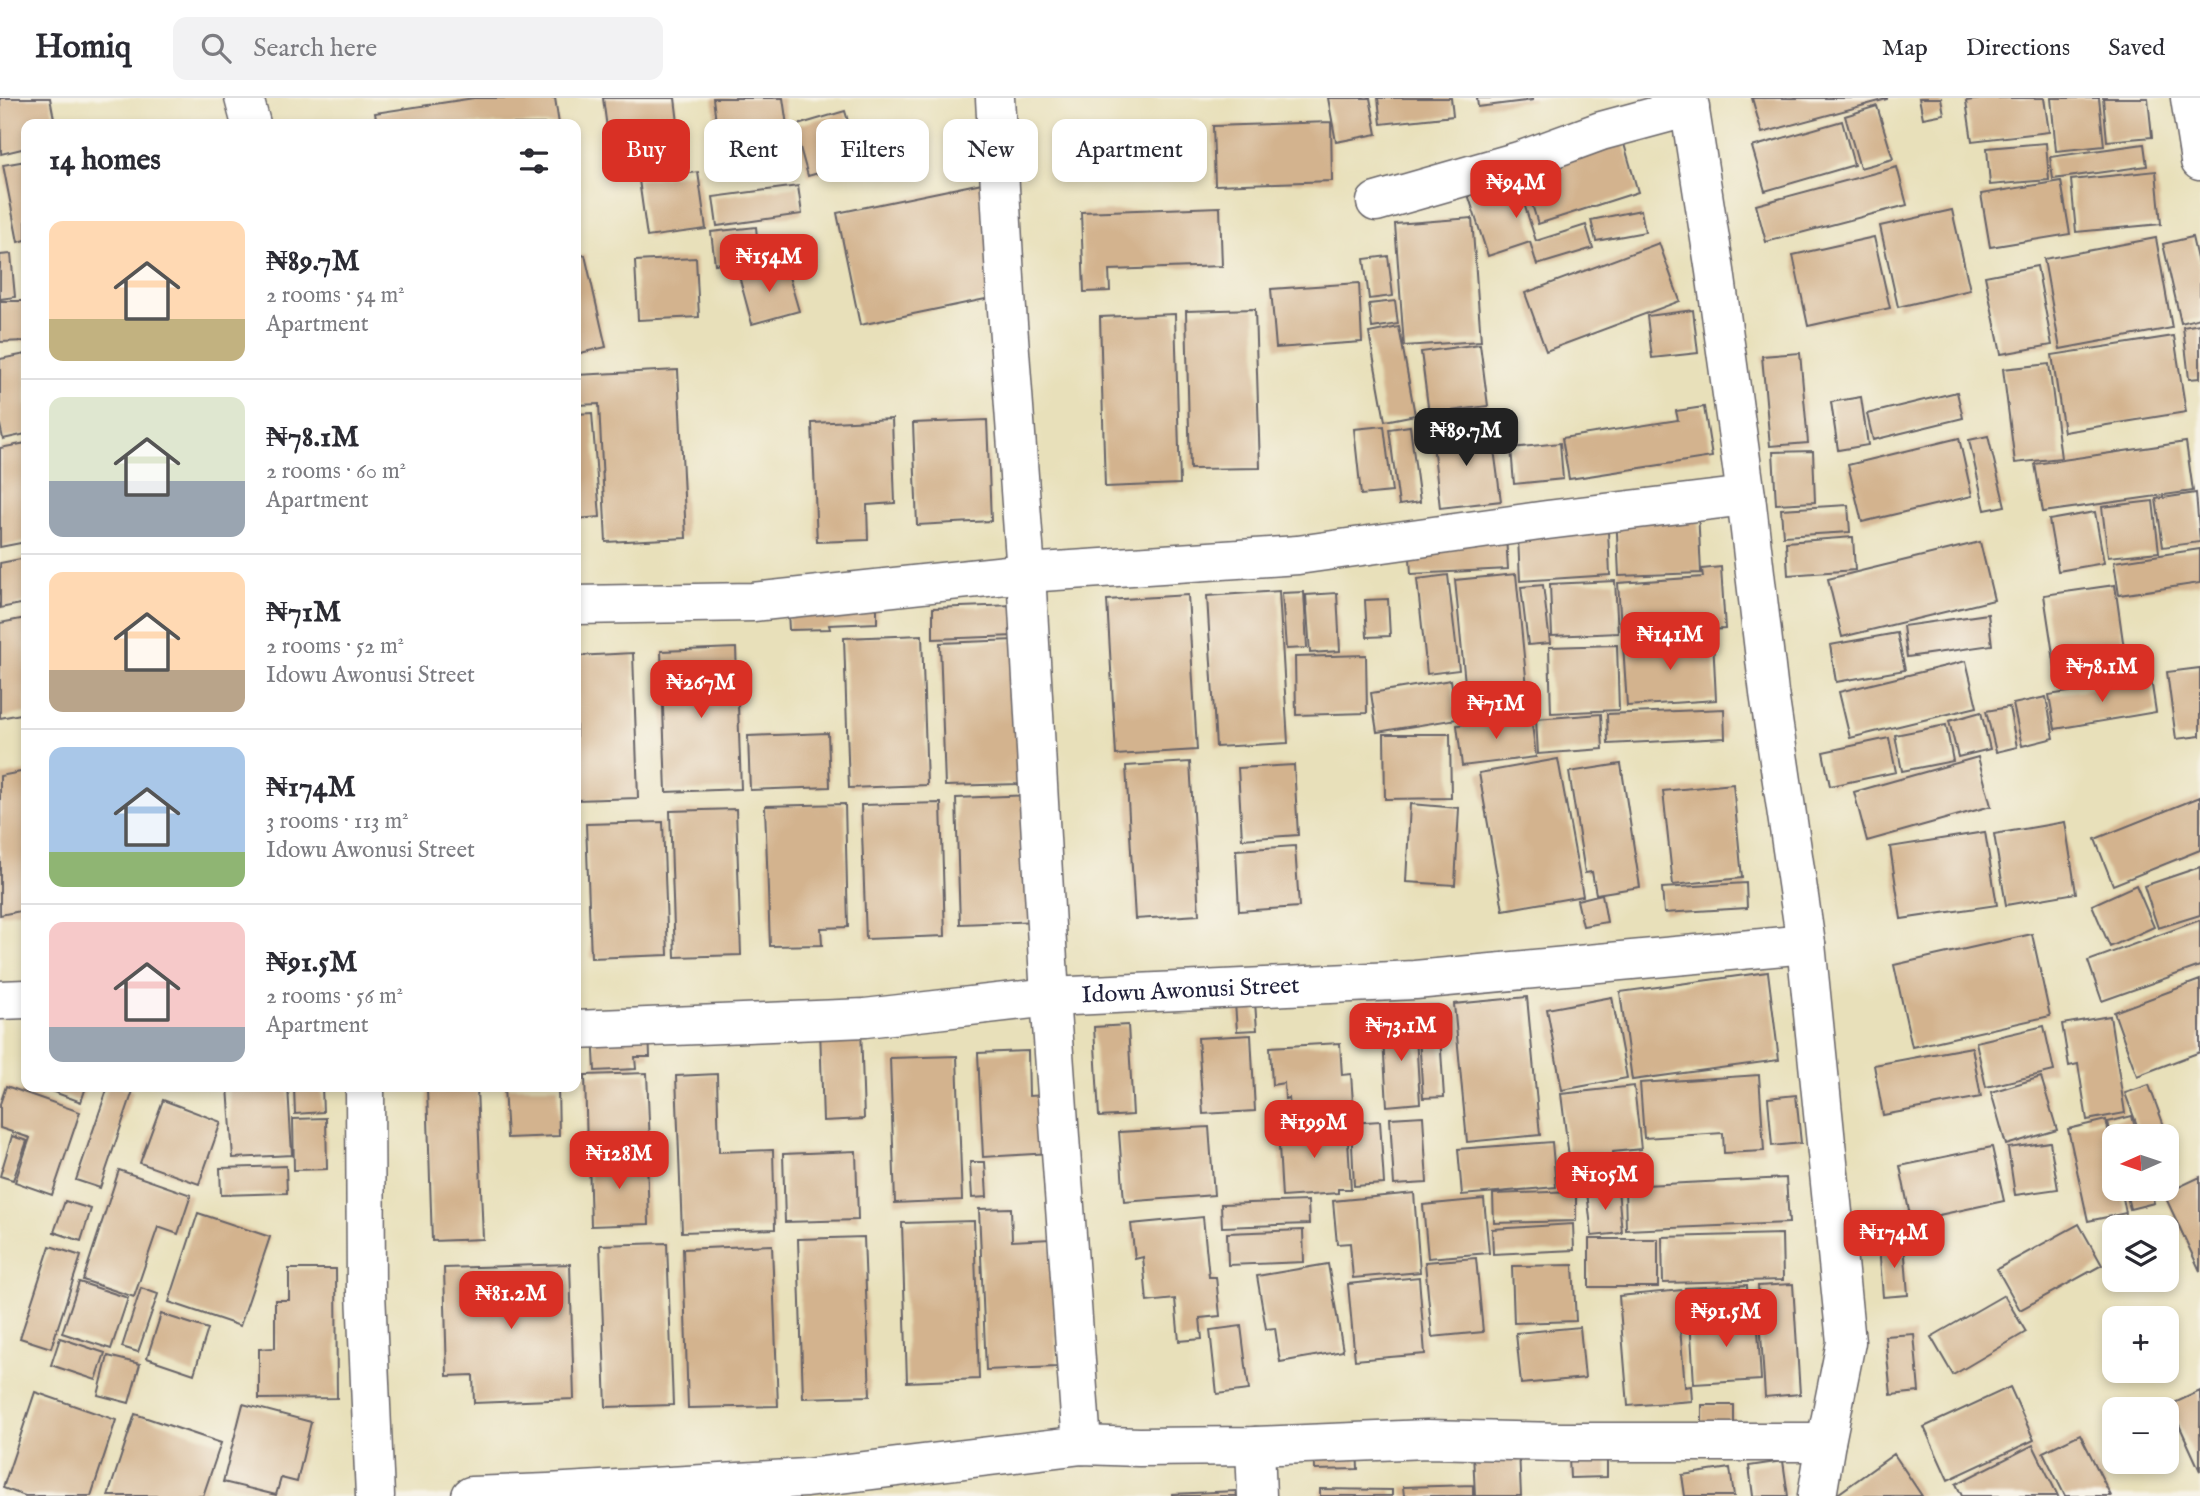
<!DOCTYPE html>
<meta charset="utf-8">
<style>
:root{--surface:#fff;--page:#f2f2f3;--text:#2b2b33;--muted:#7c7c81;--line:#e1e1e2;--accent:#d93025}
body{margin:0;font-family:"IM FELL English",serif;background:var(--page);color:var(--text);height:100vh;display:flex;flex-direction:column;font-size:26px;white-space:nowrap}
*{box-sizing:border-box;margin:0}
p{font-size:23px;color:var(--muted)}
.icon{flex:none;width:38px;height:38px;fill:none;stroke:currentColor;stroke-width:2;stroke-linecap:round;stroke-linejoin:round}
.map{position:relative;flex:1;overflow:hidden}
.drawer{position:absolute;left:21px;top:21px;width:560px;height:973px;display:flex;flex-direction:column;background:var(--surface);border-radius:14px;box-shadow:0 4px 10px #0003}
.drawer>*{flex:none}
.top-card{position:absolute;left:602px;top:21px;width:665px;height:63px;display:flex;gap:14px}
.needle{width:46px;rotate:267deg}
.tools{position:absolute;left:2102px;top:1026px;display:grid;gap:14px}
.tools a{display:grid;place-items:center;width:77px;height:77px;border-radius:14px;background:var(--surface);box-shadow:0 4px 10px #0003;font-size:35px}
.price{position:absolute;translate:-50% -60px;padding:0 16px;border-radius:14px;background:var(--accent);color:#fff;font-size:23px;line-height:46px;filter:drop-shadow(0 2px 4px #0008)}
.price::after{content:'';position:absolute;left:50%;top:42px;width:21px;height:16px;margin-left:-10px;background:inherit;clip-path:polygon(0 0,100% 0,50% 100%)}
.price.on{background:#222;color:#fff}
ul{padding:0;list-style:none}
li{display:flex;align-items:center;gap:21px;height:175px;padding:0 28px}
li+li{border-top:2px solid var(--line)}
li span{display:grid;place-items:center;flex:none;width:196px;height:140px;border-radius:14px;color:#555}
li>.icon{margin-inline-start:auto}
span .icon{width:84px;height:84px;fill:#fffc;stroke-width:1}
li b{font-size:30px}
h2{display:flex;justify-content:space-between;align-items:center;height:84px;padding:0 28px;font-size:30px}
.pill{padding:0 24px;border-radius:14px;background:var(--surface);box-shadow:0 4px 10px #0003;font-size:24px;line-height:63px}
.pill.on{background:var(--accent);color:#fff}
header{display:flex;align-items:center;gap:42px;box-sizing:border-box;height:98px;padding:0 35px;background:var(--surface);border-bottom:2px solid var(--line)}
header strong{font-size:33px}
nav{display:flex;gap:38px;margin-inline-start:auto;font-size:24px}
.search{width:490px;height:63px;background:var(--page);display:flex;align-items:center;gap:18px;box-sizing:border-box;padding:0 24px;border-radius:14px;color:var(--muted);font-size:26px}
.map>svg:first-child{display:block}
.building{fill:#d3b38e}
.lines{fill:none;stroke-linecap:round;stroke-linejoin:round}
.street-casing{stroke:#676467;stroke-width:41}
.street{stroke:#fff;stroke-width:38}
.labels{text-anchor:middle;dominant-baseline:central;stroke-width:5;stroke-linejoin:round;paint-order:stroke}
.street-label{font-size:24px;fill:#22223b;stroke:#f7f3e8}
</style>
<header>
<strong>Homiq</strong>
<div class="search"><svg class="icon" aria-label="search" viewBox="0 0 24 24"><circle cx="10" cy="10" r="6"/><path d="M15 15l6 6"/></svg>Search here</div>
<nav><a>Map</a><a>Directions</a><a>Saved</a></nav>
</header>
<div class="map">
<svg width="2200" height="1398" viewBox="0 0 2200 1398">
<rect width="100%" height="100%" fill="#f7f3e8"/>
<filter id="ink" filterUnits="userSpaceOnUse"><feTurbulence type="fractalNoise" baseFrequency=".0143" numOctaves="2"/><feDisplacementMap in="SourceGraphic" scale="14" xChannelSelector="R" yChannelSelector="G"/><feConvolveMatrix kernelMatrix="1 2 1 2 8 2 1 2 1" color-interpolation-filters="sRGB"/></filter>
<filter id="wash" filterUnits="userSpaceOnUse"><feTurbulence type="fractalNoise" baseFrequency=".00686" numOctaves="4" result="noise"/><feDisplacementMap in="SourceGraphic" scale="28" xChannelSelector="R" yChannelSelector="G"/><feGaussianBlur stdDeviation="1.57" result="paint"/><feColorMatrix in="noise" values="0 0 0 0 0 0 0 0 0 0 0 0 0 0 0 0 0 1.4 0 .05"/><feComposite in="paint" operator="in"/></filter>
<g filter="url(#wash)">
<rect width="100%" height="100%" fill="#e8e0ba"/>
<g id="blocks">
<path class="building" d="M0,0H50L55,26H26V50L1,56Z
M474,0H555L559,26H377L375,15Z
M603,0H675L682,58L612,68Z
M713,0H783L792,62L722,72Z
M1328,0H1370L1377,36L1336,44Z
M1378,0H1451L1453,18L1381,26Z
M1477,0H1533V2L1478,9Z
M1752,0H1887V1L1762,35Z
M1919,0H1941L1944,16L1923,20Z
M1988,0H2044L2049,34L1972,43L1966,3Z
M2051,0H2099L2104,48L2056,53Z
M2103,0H2148L2152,39L2107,43Z
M1877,8L1893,61L1860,70L1845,18Z
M845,13L860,63L808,78L794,28Z
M1842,23L1854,67L1765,93L1752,49Z
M1331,24L1332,83L1215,87L1213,28Z
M990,36L992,78L957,79L956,37Z
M1622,39L1638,94L1538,126L1521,70Z
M2046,45L2049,82L1990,87L1987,50Z
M2144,46L2147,68L2053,81L2050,59Z
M26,63V142L18,144L3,67Z
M1512,68L1536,143L1586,127L1593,150L1537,167L1530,144L1488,158L1464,84Z
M1897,69L1907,107L1766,144L1756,107Z
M2156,73L2161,126L2076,134L2071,82Z
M698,74L706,131L647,139L639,82Z
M2061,83L2070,136L1990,149L1981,96Z
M982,85L1005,197L860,227L837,115Z
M798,88L802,116L717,128L713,99Z
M1220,109L1222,168L1109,172L1110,193L1084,194L1081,114Z
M1641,112L1645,134L1596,143L1591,122Z
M1952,112L1970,192L1898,209L1880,128Z
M1472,120L1481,243L1404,248L1395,126Z
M756,129L759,160L715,166L711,134Z
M1874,139L1890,210L1808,228L1793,157Z
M2192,139L2200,174V220L2181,225L2163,146Z
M2156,140L2172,230L2060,251L2044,161Z
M1659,145L1680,203L1546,253L1525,195Z
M11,156L15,199L0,201V157Z
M585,157L606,249L576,256V159Z
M1388,158L1393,198L1369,201L1364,161Z
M696,160L699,219L638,222L635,163Z
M785,165L799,213L752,226L739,178Z
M2037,168L2052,247L2001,256L1985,178Z
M1359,185L1362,244L1276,250L1271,191Z
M0,203H26V243L0,244Z
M1395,203L1398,226L1372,230L1369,206Z
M1255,211L1260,370L1190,371L1186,213Z
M1693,212L1698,255L1652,260L1647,218Z
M1175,216L1180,386L1105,389L1100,219Z
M2200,226V280L2189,281L2183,229Z
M1399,229L1415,317L1385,323L1369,235Z
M2174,238L2186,314L2064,334L2052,257Z
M1480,246L1488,308L1429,316L1421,254Z
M1800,255L1808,345L1770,348L1762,258Z
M26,256V336L3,341L0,327V261Z
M2049,266L2061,360L2015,365L2003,271Z
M678,272L686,440L606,444L599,306L576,307V277Z
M1957,294L1963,320L1873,342L1867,316Z
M1861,299L1868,347L1838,352L1831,304Z
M1704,309L1712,359L1569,381L1562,340L1678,322L1676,313Z
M592,315L600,419L576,421V316Z
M892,321L895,405L867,407L868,442L817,444L812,325Z
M987,322L991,423L917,427L913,325Z
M1384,328L1392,394L1361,397L1354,331Z
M1410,328L1420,404L1399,407L1389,331Z
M1491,329L1501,403L1440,410L1432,336Z
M1988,338L2005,408L1985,412L1969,342Z
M1959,340L1972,398L1862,424L1848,367Z
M2186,344L2193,393L2043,414L2035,366Z
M26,345V444L0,449V350Z
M1560,345L1563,381L1514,386L1511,350Z
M1813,353L1815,404L1776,406L1773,354Z
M2196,395L2200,444L2163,449L2156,401Z
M2153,403L2159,454L2108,459L2102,409Z
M1848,407L1850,434L1783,438L1781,411Z
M1698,412L1701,475L1619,478L1616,415Z
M2095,414L2104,465L2058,473L2049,422Z
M1608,433L1610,477L1520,483L1518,439Z
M1506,438L1508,471L1411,476L1409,444Z
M1853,439L1855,472L1788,477L1786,444Z
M1980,444L1994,502L1842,539L1828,481Z
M2200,451V485L2119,497L2114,464Z
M26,460V505L0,510V465Z
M1721,469L1725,531L1708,532L1707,524L1621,529L1618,485L1703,479L1702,471Z
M1516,476L1529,610L1468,616L1455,482Z
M1448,477L1459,572L1427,576L1417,481Z
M1615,483L1618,535L1552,538L1550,486Z
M1543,487L1550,545L1528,547L1521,489Z
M2115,487L2128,579L2058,589L2044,497Z
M1279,493L1288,645L1216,649L1207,498Z
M1304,494L1307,550L1286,551L1282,495Z
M1337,495L1340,553L1310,555L1306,497Z
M1188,497L1197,652L1116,657L1107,502Z
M1388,501L1390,538L1367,539L1365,502Z
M1015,507L1016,538L933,541V510Z
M877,510V525L829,527L830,531L789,532L788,514Z
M1988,516L1992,547L1907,559L1903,528Z
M26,520V615L0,620V525Z
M1897,535L1905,572L1836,584L1830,547Z
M922,537L927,687L849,690L844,540Z
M1713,540L1716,602L1627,608L1623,546Z
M1015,542L1019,686L945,688L940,545Z
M1617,547L1619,612L1551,615L1549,549Z
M736,550L741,691L666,694L661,553Z
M633,555L638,700L576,702V558Z
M1366,557L1367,615L1296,617L1295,559Z
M1966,563L1977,609L1850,640L1839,594Z
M2200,570V638L2176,641L2167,574Z
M2151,581L2156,614L2055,631L2049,597Z
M1451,582L1457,621L1377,634L1371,595Z
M2046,599L2054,640L2022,648L2013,606Z
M2009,609L2017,649L1996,654L1986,613Z
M1724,611L1725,640L1608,646L1607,616Z
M1981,614L1990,651L1958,659L1949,623Z
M1601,616L1603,651L1538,656L1536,621Z
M1531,618L1536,659L1462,668L1457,627Z
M1946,627L1953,663L1902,673L1895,637Z
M828,635L830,689L750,692L748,638Z
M1384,636H1450L1451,700L1385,701Z
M1889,640L1896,674L1830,688L1823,654Z
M1978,659L1991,708L1867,743L1854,694Z
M1558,661L1583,798L1503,812L1479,675Z
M1190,664L1199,817L1135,821L1126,668Z
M1621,666L1640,789L1596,796L1592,774L1585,775L1569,674Z
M1294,667L1298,737L1242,741L1238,670Z
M26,673V812L0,817V678Z
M1733,686L1742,780L1673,787L1663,693Z
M1034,697L1039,823L960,826L956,700Z
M2200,699V752L2113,787L2095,741Z
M941,705L945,838L866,841L861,707Z
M845,706L848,829L821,830L822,847L770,848L765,708Z
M1410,706L1459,710L1455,787L1406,784Z
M736,711L741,857L675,859L670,713Z
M663,724L668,857L591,860L586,726Z
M2065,724L2076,795L2006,807L1994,736Z
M1985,734L1997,807L1901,821L1890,749Z
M1295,748L1299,809L1239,813L1236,752Z
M2200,769V817L2158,830L2144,788Z
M1746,785L1747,810L1664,815L1662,790Z
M2136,787L2154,829L2110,849L2092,807Z
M1602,796L1607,824L1583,828L1577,802Z
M2200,822V868L2102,903L2088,863Z
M2032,836L2050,918L1912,949L1894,867Z
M1768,874L1779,962L1632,982L1620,894Z
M2200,882V954L2137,978L2114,914Z
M1527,899L1540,1037L1467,1044L1454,906Z
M1612,899L1627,980L1562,992L1547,911Z
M1255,904L1257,932L1237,933L1235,905Z
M1438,907L1444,999L1423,1000L1417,908Z
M2110,918L2125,1015L2087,1022L2078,966L2069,968L2062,926Z
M1415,922L1420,1005L1387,1008L1382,924Z
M1128,927L1133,1017L1099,1019L1094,929Z
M2044,928L2054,973L1986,989L1976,944Z
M861,929L864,1021L823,1023L820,930Z
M649,932L650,959H635L636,971L595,973L593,934Z
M1251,937L1255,1013L1203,1016L1198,940Z
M1340,945L1342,977L1351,976L1354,1019L1291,1023L1289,1000L1285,1001L1284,985L1272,987L1270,949Z
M1972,949L1981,999L1883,1017L1874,967Z
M1028,953L1029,998L1048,997L1051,1055L983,1059L978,955Z
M957,958L962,1102L895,1105L890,960Z
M647,975L650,1047L587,1049L585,977Z
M717,976L719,1054L773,1052L775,1131L682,1134L676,978Z
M1759,977L1764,1053L1724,1055L1723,1035L1644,1040L1640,985Z
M2041,979L2057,1032L2006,1047L1991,994Z
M2149,987L2178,1066L2166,1070V1038H2141L2125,995Z
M6,988L80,1014L52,1097L15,1084L30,1040L0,1030V1006Z
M1634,988L1641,1051L1613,1054L1614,1065L1581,1069L1580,1058L1569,1059L1561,996Z
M40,989H86L81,1004Z
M108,989H121L133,993L100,1090L76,1082Z
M228,989H288L292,1057L233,1060Z
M294,989H322L323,1014L295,1016Z
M477,989L483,1141L432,1143L427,990Z
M504,989H558L559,1038L507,1040Z
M1796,997L1801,1045L1772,1048L1768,1000Z
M163,1002L221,1024L199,1086L140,1065Z
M1423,1018L1427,1085L1394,1087L1390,1020Z
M2132,1018L2137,1038H2114L2113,1044L2108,1024Z
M326,1020L327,1071L294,1072L293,1021Z
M2106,1022L2114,1059V1090H2121L2126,1115L2088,1123L2068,1031Z
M1380,1023L1384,1086L1354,1088L1351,1025Z
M1347,1027L1351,1091H1338V1095L1282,1099L1278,1031Z
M1209,1029L1214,1097L1124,1104L1119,1034Z
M12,1038L27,1043L13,1082L0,1078Z
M1552,1044L1556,1089L1462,1097L1458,1051Z
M2050,1044L2058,1091L2015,1097L2008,1050Z
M1992,1049L2004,1103L1911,1123L1900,1068Z
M856,1053L858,1122L785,1124L783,1056Z
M647,1058L649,1126L591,1128L589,1060Z
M970,1064H985L987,1099L972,1100Z
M286,1068L287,1095L221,1097L220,1070Z
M119,1072L191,1097L178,1136L158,1129L134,1199L83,1182Z
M2200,1079V1173L2164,1096Z
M1786,1080L1789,1125L1626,1132L1625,1088Z
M2125,1090H2151L2154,1105L2130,1111Z
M1618,1091L1622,1135L1592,1138L1587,1094Z
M1576,1093V1123L1494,1125L1493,1096Z
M1414,1095L1420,1174L1353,1180L1350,1145L1337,1146L1333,1103Z
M1484,1101L1489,1155L1428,1160L1423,1107Z
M65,1103L91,1111L81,1143L54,1134Z
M1308,1103L1309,1126L1222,1129L1221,1106Z
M1011,1110L1012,1143L1051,1141L1057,1269L986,1272L979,1111Z
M198,1115L270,1139L240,1228L169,1204Z
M1203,1119L1209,1179H1216L1220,1218L1200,1220L1202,1241L1179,1243L1175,1201L1147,1204L1143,1159L1135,1161L1131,1126Z
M974,1123L979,1281L907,1284L902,1125Z
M1573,1126L1574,1152L1493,1156L1492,1131Z
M2079,1126L2102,1167L2020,1212L1997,1171Z
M1303,1132L1304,1164L1228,1167L1227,1135Z
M1782,1136L1783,1182L1663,1185L1662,1139Z
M864,1139L870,1298L803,1300L798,1141Z
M1589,1141H1658V1189H1589Z
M667,1145L673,1307L606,1309L600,1147Z
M1904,1145L1908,1197L1883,1199L1879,1147Z
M772,1147L778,1308L688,1310L683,1151Z
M50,1148L81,1158L51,1250L20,1240Z
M1476,1160L1483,1234L1432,1239L1425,1164Z
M570,1166L574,1301L474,1305L473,1277L447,1278L444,1170Z
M1328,1166L1343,1253L1280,1264L1275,1230L1266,1231L1257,1178Z
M1573,1167L1576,1223L1514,1225L1512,1168Z
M289,1171H336L337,1300L259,1301V1251L275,1250V1202H289Z
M1419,1179L1425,1256L1355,1262L1348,1186Z
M79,1184L128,1200L111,1251L62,1235Z
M1793,1186L1800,1296L1765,1299L1758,1188Z
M1747,1187L1748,1210L1687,1213L1685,1190Z
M141,1190L158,1196L138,1254L122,1249Z
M1682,1192L1684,1217L1679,1218L1685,1289L1691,1288L1692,1303L1628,1308L1619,1198Z
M2004,1197L2026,1234L1953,1277L1931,1239Z
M1757,1215L1761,1282L1694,1286L1690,1220Z
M161,1216L208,1231L194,1276L147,1260Z
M1241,1228L1249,1292L1217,1296L1210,1232Z
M1580,1229L1585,1280L1521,1286L1516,1235Z
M1914,1236L1919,1294L1891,1297L1885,1238Z
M60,1240L105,1255L96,1282L51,1267Z
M108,1258L140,1266L129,1305L98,1297Z
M2010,1289L2034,1342L1948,1382L1924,1329Z
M2200,1293V1373L2170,1307Z
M35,1294L116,1322L91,1398H25L3,1390Z
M243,1306L311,1324L297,1384L281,1380L276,1397L223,1384Z
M1702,1307H1734V1335L1702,1336Z
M135,1316L221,1345L203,1398H108Z
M2080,1336L2111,1398H2065L2043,1354Z
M2033,1347L2058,1398H1962L1956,1386Z
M1357,1351L1358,1371L1315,1372L1314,1353Z
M1519,1352L1521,1398H1475L1473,1355Z
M1894,1356L1922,1398H1835Z
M1607,1359V1379L1570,1380L1569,1360Z
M1783,1363L1788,1398H1753L1749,1368Z
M1730,1370L1734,1398H1685L1682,1377Z
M1473,1387V1398H1404L1403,1389Z
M1320,1391L1392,1392V1398H1320Z
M1236,1393L1237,1398H1172V1396Z"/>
</g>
</g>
<g filter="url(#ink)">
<use href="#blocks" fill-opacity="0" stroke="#676467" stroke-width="2"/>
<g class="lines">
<g class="street-casing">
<g id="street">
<path d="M244,0L251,26"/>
<path d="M995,0L1006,198L1026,475L1050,899L1082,1347"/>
<path d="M1688,0L1715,173L1746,398L1769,595L1806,846L1846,1244L1826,1344L1817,1398"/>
<path d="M2190,0L2200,63"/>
<path d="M1376,104L1519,63L1601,33L1690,9"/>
<path d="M576,507L753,504L1026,475L1298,457L1547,422L1746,398"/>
<path d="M0,902L26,901"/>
<path id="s1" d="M576,932L865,920L1050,899L1415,882L1806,846"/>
<path d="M365,989L366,1194L375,1398"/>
<path d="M1255,1348L1257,1398"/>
<path d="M471,1398L548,1395L806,1380L1082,1347L1139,1349L1255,1348L1427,1341L1561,1344H1826"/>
</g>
</g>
<use href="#street" class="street"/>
</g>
</g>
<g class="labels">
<g class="street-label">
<text stroke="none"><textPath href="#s1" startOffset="616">Idowu Awonusi Street</textPath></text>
</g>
</g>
</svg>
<div class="tools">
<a><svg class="needle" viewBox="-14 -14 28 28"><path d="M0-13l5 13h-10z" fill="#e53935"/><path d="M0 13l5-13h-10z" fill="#7c7c81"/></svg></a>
<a><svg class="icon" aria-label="layers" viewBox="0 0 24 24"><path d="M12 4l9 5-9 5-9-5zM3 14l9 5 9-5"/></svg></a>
<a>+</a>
<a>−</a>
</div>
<b class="price" style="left:1516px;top:122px">₦94M</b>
<b class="price" style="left:769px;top:196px">₦154M</b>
<b class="price on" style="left:1466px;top:370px">₦89.7M</b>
<b class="price" style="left:1670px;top:574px">₦141M</b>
<b class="price" style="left:2102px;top:606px">₦78.1M</b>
<b class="price" style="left:701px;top:622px">₦267M</b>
<b class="price" style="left:1496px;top:643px">₦71M</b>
<b class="price" style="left:1401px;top:965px">₦73.1M</b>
<b class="price" style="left:1314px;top:1062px">₦199M</b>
<b class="price" style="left:619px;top:1093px">₦128M</b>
<b class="price" style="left:1605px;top:1114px">₦105M</b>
<b class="price" style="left:1894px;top:1172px">₦174M</b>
<b class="price" style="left:511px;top:1233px">₦81.2M</b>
<b class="price" style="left:1726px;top:1251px">₦91.5M</b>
<div class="top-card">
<a class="pill on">Buy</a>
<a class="pill">Rent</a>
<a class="pill">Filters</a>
<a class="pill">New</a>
<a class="pill">Apartment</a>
</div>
<section class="drawer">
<h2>14 homes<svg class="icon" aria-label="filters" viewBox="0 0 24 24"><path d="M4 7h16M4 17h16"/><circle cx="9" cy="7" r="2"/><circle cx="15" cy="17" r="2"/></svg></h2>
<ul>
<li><span style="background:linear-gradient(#ffd9b3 70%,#c2b280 0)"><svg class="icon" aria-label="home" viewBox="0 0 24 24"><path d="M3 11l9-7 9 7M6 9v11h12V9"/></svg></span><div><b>₦89.7M</b><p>2 rooms · 54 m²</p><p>Apartment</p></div></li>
<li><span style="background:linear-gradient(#dfe7d0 60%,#9aa5b1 0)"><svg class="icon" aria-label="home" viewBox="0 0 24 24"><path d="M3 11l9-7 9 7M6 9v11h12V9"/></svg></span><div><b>₦78.1M</b><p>2 rooms · 60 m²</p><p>Apartment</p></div></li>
<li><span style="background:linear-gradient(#ffd9b3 70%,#b9a48a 0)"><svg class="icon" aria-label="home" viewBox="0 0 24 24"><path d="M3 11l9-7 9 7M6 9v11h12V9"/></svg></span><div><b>₦71M</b><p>2 rooms · 52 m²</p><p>Idowu Awonusi Street</p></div></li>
<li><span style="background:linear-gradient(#a9c7e8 75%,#8fb573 0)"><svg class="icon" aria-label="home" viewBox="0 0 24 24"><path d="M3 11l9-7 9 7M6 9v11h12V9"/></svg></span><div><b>₦174M</b><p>3 rooms · 113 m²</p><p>Idowu Awonusi Street</p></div></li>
<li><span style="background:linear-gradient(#f6c9c9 75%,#9aa5b1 0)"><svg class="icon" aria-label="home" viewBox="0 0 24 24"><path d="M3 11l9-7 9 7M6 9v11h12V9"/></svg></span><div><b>₦91.5M</b><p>2 rooms · 56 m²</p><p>Apartment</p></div></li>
</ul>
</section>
</div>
